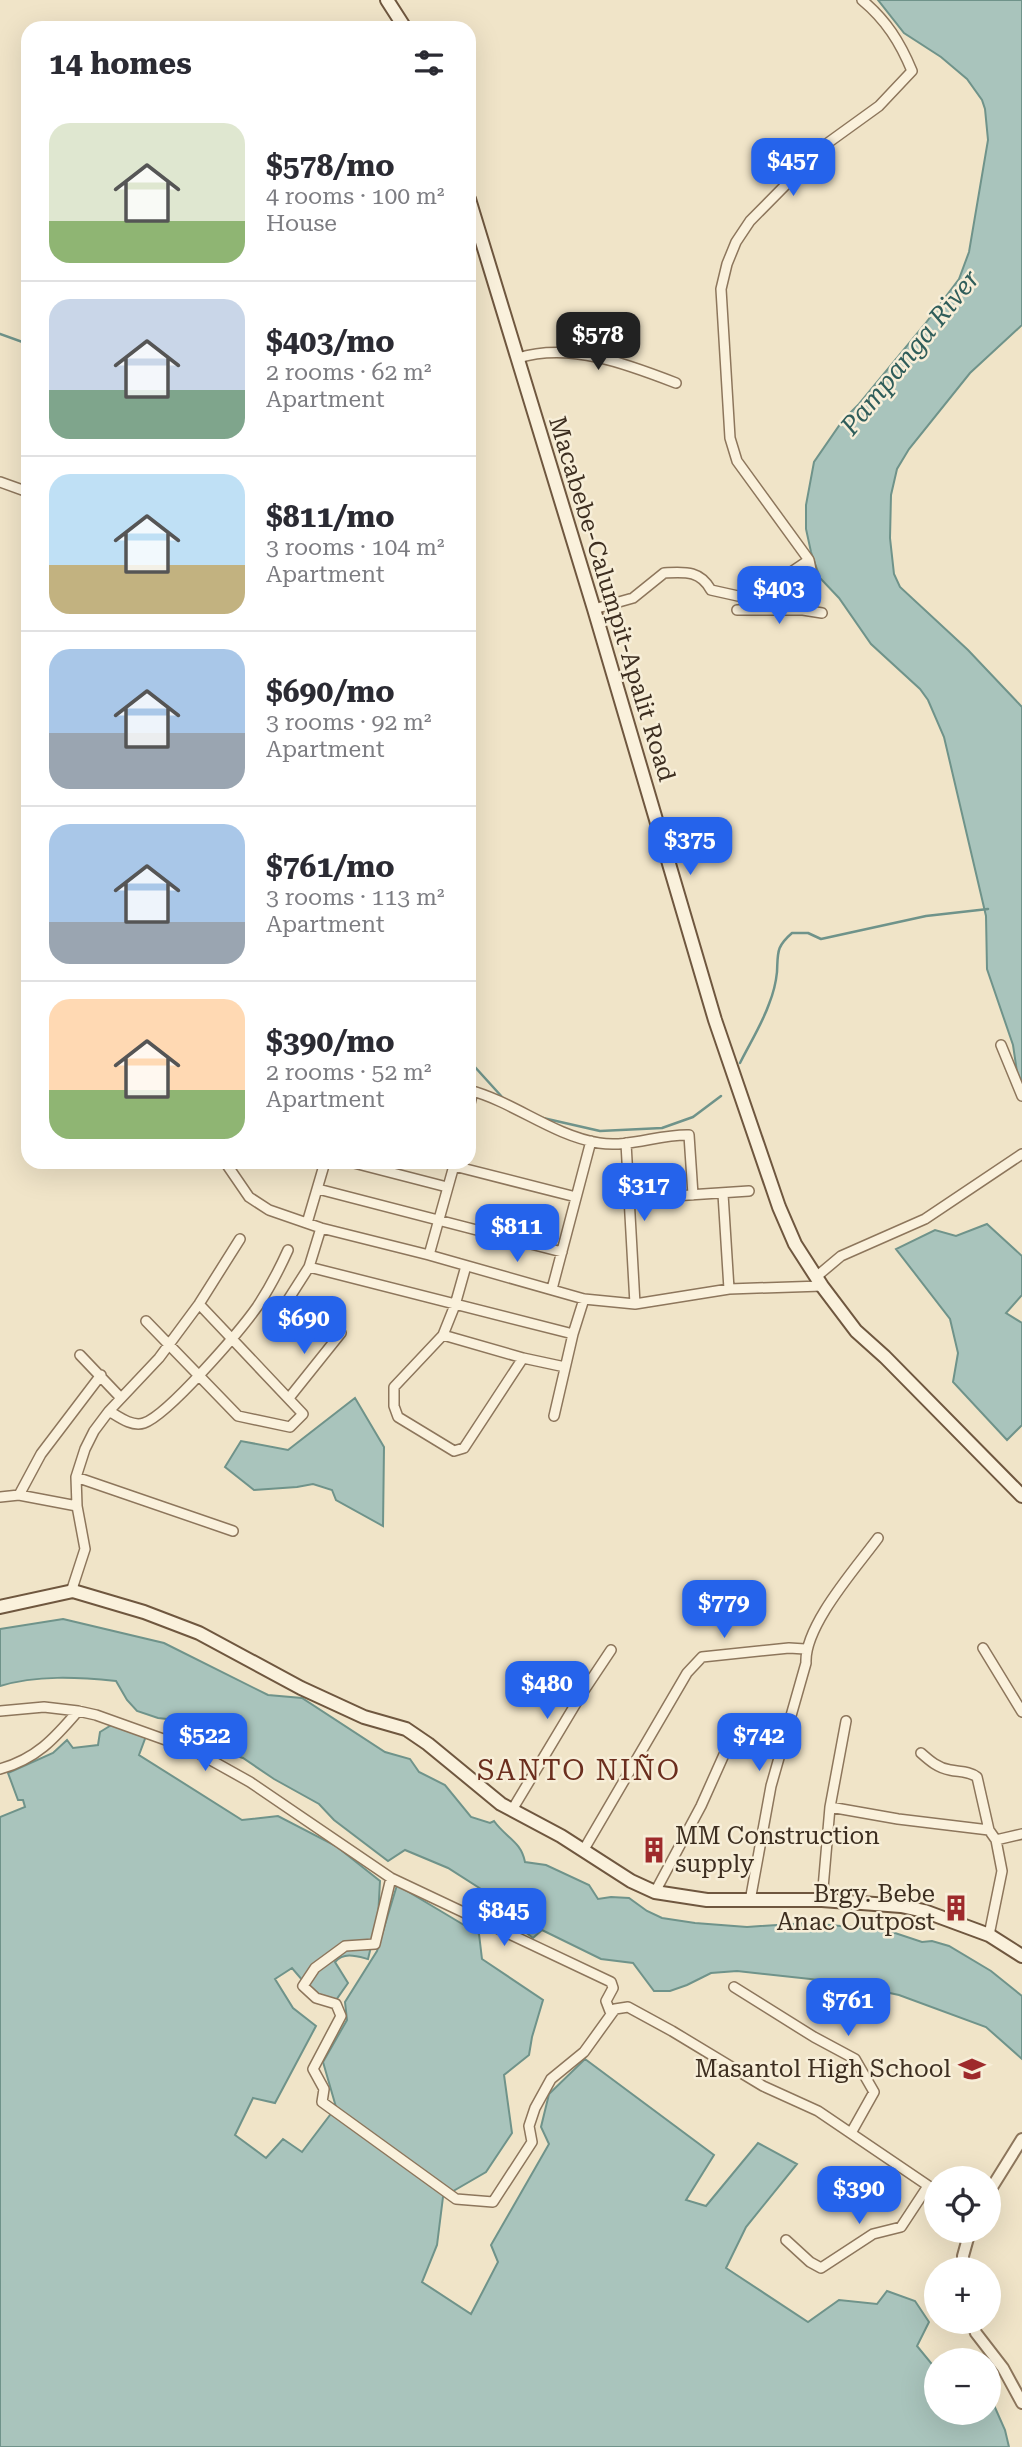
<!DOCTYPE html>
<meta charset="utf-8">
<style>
:root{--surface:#fff;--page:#f2f2f3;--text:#2b2b33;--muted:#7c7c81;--line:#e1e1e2;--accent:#2563eb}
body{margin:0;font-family:"Roboto Serif",serif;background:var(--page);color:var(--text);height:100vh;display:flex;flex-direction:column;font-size:26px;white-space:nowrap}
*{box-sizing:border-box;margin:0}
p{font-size:23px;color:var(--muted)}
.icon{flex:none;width:38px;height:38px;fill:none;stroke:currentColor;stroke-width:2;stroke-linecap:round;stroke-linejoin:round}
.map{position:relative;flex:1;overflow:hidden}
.drawer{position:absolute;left:21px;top:21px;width:455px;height:1148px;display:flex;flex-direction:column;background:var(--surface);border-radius:21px;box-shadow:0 7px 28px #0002}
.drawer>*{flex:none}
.controls{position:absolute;left:924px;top:2166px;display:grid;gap:14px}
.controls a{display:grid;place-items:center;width:77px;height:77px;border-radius:50%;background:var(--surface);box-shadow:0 7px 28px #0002;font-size:35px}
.price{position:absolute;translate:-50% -60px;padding:0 16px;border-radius:14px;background:var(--accent);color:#fff;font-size:23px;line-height:46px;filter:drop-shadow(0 2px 4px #0008)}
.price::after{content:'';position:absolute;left:50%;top:42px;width:21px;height:16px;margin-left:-10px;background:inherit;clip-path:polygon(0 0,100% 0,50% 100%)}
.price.current{background:#222;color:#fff}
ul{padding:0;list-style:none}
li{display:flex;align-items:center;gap:21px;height:175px;padding:0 28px}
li+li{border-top:2px solid var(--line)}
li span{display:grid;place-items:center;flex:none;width:196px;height:140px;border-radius:21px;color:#555}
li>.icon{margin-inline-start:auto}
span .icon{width:84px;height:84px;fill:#fffc;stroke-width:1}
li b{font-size:30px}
h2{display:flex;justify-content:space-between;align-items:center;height:84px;padding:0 28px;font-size:30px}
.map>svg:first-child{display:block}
.water{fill:#a9c4bc;stroke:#6f938a;stroke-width:2}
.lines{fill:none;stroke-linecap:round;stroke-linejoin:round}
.stream{stroke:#6f938a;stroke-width:2.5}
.minor-casing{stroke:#8d765c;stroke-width:12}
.tertiary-casing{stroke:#8d765c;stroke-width:14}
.secondary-casing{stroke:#6f573f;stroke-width:16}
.minor{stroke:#faf1dc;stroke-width:9}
.tertiary{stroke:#faf1dc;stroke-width:10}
.secondary{stroke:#faf1dc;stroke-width:12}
.labels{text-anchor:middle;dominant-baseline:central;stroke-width:5;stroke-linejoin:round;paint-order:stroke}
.street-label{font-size:24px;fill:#3d2e20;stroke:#f7eed8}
.poi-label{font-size:24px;fill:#3d2e20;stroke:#f7eed8;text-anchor:end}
.water-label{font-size:26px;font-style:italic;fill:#2f5d5a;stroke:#f7eed8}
.quarter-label{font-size:28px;letter-spacing:2px;fill:#6b2e1e;stroke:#f7eed8}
</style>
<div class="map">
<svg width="1022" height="2447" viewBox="0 0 1022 2447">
<rect width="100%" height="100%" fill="#f0e4c8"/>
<path class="water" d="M878,0H1022V325L970,373L909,449L897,469L891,495L890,538L894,574L900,587L968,650L1022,707V1085L1017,1072L1013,1045L987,969L986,916L944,737L928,700L920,689L871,644L839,598L820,578L811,552L806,529V505L814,462L843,420L859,404L925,324L959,279L969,252L988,140L985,109L982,100L967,79L941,57L904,33Z
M987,1224L1022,1256V1295L1006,1313L1022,1323V1425L1007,1440L953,1382L958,1353L950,1319L896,1249L935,1230L956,1236Z
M355,1398L384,1447L383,1526L336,1500L332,1490L313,1484L297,1487L254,1490L225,1467L241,1441L288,1450Z
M63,1619L164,1643L268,1695L302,1698L385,1752L410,1759L419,1772L445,1785L471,1817L490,1823L494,1821C506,1838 521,1841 525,1862L546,1865L589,1885L598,1899L611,1897L629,1898L647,1911L662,1918L695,1923L747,1927L807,1923L886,1930L922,1942L932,1941L949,1946L991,1971L1022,1996V2059L986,2027L899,1995L838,1982L737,1971L711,1973L687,1985L670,1991H654L633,1963L601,1959L542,1930L533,1938L498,1911L484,1891L448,1868L405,1850L388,1861L334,1820L319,1804L274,1779L243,1758L219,1750L201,1735L176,1720L158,1718L137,1711L127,1700L116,1681C77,1677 37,1675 0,1686V1629Z
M113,1724L146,1736L139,1755L242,1820L278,1816L336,1846L380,1881L378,1918L368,1959C356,1956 344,1952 335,1962L348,1983L336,2000L315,1995L292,1968L275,1979L293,2008L316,2026L275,2103L253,2098L235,2135L266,2158L283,2139L302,2152L336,2107L323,2062L347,2020L345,2002L377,1951L397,1885L479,1934L482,1959L543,2000L532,2037L529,2055L504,2075L512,2133L486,2172L443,2197L437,2245L422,2282L471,2314L498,2262L491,2245L549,2144L541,2127L549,2094L585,2059L714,2155L686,2200L706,2206L758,2143L797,2164L746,2227L726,2268L808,2322L839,2300L877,2304L887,2291L915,2301L929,2322L917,2346L936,2369V2413H989V2394L1005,2430L1009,2447H0V1817L25,1807L23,1800H18L8,1773L53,1753L67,1740L73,1748L98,1745L100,1732Z"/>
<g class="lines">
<path class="stream" d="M0,334L28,344
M740,1063C750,1043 762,1024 769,1004C773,994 776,982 777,972C778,952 776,947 792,933H808L821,939L926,916L988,909
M469,1065L474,1066L503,1098
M543,1118L600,1131L662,1128L693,1117L721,1096"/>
<g class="minor-casing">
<path id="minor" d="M518,358C570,342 627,364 676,383
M0,482L28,492
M594,609L633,598L664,573C685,572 700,570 711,590L738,596L757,595L809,560L737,461L730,438L721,289L727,264L736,242L750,221L825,145L879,106L912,71C900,42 886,20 862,0
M737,610H803L822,613
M803,610C817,595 813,578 809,560
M1001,1045L1022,1096
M469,1090C514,1102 552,1135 599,1143C629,1148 659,1134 689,1135L693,1195
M469,1108L473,1091
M626,1143L635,1304
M225,1162L249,1197L269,1210L321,1228L429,1255L584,1299L635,1304L729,1289L822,1286
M350,1162L447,1187
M454,1166L576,1197
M318,1189L562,1252
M723,1194L729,1289
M628,1199L749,1191
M307,1223L325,1162
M429,1255L455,1162
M466,1266L455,1305L443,1335L394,1387V1406L398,1417L454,1451L464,1448L523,1358
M309,1267L573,1334
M816,1277L841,1256L925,1219L1022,1154
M552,1289L591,1141
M146,1321L238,1416L290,1427L303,1414L199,1304
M272,1325L309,1267L321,1228
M443,1335L523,1358L565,1367
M80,1355L120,1397
M289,1398L341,1333
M109,1411C119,1417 132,1427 144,1423C168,1415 240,1331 257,1307C269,1289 279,1270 288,1250
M554,1416L573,1334L584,1299
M76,1477L233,1531
M19,1495L77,1506
M0,1497L19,1495L41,1454L101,1375
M71,1592L85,1549L77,1506L76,1477L85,1449L94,1431L109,1411L159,1358L199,1304L240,1239
M983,1648L1022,1712
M0,1711L44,1707L78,1711L96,1715L191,1749L250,1782L391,1878L611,1982L613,1988L606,2001L611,2014
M921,1753C930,1761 938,1768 950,1770C960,1772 969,1771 977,1777L989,1830L996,1840L1002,1871L989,1935
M0,1769C36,1759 54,1739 78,1711
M830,1807L898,1819L989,1830
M512,1810L581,1695L611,1650
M996,1840L1022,1834
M583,1851L687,1673L702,1657L789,1648L805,1649
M391,1878L375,1944L345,1946L315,1968L303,1986L316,1998L336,2004L341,2016L313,2069L324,2089L322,2102L456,2199L493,2202L532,2142L529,2126L535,2108L551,2079L584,2052L615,2009L628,2007L672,2031L763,2086L818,2111L936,2191
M655,1892L701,1806L735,1730
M822,1900L830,1807L846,1721
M750,1901L771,1786L806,1663C804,1626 856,1568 878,1538
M734,1987L814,2037L855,2059L874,2092L851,2133
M786,2240L810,2262L821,2268L873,2234L901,2227L928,2186"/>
</g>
<g class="tertiary-casing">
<path id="tertiary" d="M989,2192L1022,2139
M963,2270V2256L970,2231
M972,2322L976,2333L1003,2368L1022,2403"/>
</g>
<g class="secondary-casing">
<path id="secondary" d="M387,0L405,28
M469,199L594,609L715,1020L779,1207L795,1244L822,1286L856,1331L885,1357L1022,1496
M0,1607L73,1591L144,1612L199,1633L301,1688L364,1717L406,1729L428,1744L501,1804L561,1836L631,1881L655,1892L707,1900H822L901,1906L924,1911L989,1935L1022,1956"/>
</g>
<use href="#minor" class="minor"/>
<use href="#tertiary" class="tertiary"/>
<use href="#secondary" class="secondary"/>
</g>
<defs>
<g id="building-bare" transform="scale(2.1)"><path d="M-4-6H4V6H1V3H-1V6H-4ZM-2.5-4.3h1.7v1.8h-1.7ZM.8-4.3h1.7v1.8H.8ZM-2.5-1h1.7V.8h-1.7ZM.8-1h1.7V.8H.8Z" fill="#9e2a2b" stroke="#f7eed8" stroke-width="2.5" paint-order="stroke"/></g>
<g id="school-bare" transform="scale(2.1)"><path d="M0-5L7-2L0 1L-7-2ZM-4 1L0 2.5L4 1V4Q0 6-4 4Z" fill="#9e2a2b" stroke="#f7eed8" stroke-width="2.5" paint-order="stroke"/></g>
</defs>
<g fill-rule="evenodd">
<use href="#building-bare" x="654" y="1850"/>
<use href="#building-bare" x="956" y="1908"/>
<use href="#school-bare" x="972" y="2069"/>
</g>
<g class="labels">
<g class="street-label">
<text transform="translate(612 599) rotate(73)">Macabebe-Calumpit-Apalit Road</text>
</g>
<g class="poi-label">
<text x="675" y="1836" text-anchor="start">MM Construction<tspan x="675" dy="28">supply</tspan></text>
<text x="935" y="1894">Brgy. Bebe<tspan x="935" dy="28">Anac Outpost</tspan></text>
<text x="951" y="2069">Masantol High School</text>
</g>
<g class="water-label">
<text transform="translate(910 352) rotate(-51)">Pampanga River</text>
</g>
<g class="quarter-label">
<text x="579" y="1770">SANTO NIÑO</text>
</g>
</g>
</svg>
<div class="controls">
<a><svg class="icon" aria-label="locate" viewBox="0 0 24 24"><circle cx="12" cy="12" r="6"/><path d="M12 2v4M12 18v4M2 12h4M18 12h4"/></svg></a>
<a>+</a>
<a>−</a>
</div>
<b class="price" style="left:793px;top:198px">$457</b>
<b class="price current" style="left:598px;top:372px">$578</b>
<b class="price" style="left:779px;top:626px">$403</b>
<b class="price" style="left:690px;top:877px">$375</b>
<b class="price" style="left:644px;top:1223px">$317</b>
<b class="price" style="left:517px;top:1264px">$811</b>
<b class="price" style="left:304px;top:1356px">$690</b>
<b class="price" style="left:724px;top:1640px">$779</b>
<b class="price" style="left:547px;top:1721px">$480</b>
<b class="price" style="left:205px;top:1773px">$522</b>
<b class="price" style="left:759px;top:1773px">$742</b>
<b class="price" style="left:504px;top:1948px">$845</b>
<b class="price" style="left:848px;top:2038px">$761</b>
<b class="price" style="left:859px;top:2226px">$390</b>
<section class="drawer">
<h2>14 homes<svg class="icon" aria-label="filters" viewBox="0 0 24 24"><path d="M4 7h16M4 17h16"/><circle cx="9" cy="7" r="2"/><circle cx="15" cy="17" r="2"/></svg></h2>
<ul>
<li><span style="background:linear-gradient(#dfe7d0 70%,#8fb573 0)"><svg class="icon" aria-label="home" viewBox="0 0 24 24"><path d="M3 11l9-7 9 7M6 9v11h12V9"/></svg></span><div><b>$578/mo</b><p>4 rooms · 100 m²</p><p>House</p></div></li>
<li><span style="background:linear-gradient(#c9d6e8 65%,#7fa58c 0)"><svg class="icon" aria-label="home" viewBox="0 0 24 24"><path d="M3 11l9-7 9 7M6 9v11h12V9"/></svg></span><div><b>$403/mo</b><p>2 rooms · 62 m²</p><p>Apartment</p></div></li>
<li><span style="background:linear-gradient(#bfe0f5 65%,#c2b280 0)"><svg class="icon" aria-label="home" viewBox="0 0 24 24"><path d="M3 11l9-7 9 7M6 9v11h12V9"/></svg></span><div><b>$811/mo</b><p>3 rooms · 104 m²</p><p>Apartment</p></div></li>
<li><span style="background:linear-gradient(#a9c7e8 60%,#9aa5b1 0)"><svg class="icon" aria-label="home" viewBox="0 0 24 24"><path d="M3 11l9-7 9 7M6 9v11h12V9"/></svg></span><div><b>$690/mo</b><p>3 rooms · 92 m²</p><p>Apartment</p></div></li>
<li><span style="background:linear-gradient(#a9c7e8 70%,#9aa5b1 0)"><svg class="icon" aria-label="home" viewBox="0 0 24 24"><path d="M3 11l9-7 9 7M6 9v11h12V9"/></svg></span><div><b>$761/mo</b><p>3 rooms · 113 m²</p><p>Apartment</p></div></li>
<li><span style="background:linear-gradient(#ffd9b3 65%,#8fb573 0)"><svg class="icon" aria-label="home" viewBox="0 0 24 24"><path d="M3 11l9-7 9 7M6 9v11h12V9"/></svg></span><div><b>$390/mo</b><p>2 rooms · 52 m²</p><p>Apartment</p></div></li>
</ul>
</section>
</div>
